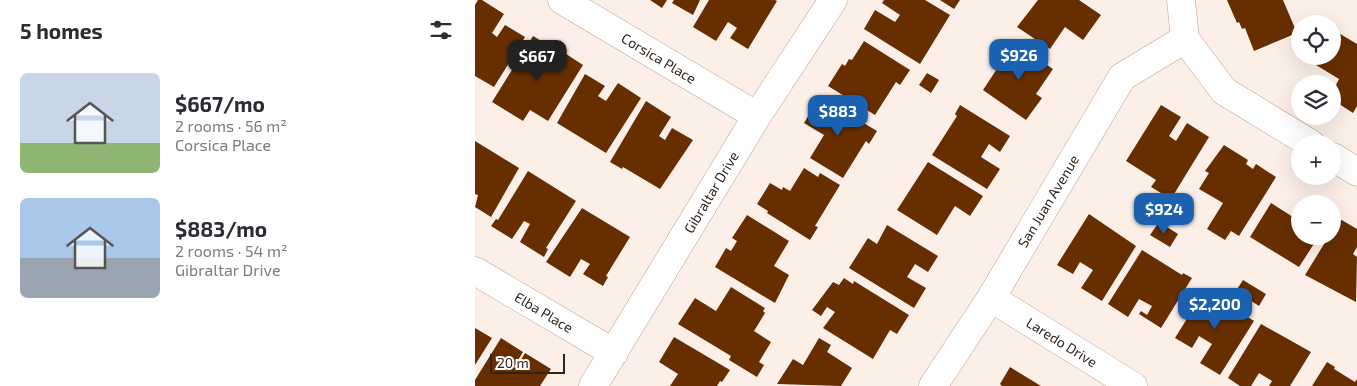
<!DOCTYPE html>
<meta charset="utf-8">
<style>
:root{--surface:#fff;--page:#f2f2f3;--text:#2b2b33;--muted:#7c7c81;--accent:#1b61b1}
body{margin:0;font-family:"Exo 2",sans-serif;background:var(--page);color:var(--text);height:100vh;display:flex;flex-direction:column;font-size:19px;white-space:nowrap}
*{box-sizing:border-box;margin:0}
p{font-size:16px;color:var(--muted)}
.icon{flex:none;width:28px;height:28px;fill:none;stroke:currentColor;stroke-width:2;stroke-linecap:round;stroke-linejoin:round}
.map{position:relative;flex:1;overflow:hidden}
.side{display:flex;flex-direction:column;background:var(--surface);width:475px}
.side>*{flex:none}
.buttons{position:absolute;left:816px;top:15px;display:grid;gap:10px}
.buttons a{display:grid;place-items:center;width:50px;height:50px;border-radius:50%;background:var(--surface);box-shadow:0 5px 20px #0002;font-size:25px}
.scale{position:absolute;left:15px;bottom:12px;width:75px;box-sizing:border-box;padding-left:5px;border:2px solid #2f241d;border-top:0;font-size:14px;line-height:18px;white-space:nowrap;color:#2f241d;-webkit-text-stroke:4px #fff;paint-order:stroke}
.price{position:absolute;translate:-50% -42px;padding:0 11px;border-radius:10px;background:var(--accent);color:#fff;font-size:16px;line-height:32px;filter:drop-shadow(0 1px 2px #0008)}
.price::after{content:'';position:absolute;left:50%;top:30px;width:15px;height:11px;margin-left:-8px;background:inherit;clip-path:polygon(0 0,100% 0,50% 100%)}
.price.current{background:#222;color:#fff}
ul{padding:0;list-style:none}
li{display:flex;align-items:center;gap:15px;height:125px;padding:0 20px}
li span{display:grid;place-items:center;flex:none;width:140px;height:100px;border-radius:8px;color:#555}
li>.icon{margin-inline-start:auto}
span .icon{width:60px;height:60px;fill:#fffc;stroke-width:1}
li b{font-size:21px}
h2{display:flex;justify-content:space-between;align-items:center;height:60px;padding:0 20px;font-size:21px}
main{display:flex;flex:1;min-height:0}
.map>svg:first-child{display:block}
.building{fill:#672e00}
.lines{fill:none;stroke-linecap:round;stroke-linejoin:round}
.minor-casing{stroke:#bfa18f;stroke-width:29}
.minor{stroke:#fff;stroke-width:28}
.labels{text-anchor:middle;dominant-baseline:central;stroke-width:5;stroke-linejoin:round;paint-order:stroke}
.street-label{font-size:14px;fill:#2f241d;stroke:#fff}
</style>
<main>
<section class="side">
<h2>5 homes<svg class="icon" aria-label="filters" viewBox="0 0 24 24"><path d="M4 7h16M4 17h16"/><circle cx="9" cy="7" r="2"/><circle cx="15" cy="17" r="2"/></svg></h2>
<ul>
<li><span style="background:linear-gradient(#c9d6e8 70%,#8fb573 0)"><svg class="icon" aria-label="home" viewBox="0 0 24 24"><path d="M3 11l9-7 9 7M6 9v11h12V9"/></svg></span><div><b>$667/mo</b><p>2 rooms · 56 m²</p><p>Corsica Place</p></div></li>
<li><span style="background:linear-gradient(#a9c7e8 60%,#9aa5b1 0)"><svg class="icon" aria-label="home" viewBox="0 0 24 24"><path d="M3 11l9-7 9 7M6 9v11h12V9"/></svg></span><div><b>$883/mo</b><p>2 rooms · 54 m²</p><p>Gibraltar Drive</p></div></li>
</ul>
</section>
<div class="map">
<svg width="882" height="386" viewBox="0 0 882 386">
<rect width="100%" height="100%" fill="#fcefe7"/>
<path class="building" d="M3,0H7L29,14L17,33L22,37L30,25L50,37L19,87L0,76V5Z
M175,0H192L187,8Z
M199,0H225L218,15L197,3Z
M234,0H300L302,1L273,49L255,38L262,28L253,22L241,41L218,27Z
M409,0H450L475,15L445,64L389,29L400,10L420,22L425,15L407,3Z
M465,0H485L479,9Z
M563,0H604L626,15L608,40L590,27L575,49L542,27Z
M752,0H808L822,33L779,51L770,28L767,29L764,22L762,23Z
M862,32L882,44V106L878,113L858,100L862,88L860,87L864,79L841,65L846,56H858V39Z
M58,36L81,50L70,67L76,71L88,52L108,65L73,121L55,110L48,121L17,102Z
M389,41L435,70L425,85L421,82L400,115L353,86L367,64L370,66L374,59L377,60Z
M539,43L578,69L561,94L567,98L551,120L508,90Z
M452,73L464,80L456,93L444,85Z
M110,74L130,86L123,96L131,101L143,83L166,98L131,153L82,123Z
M345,97L402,131L394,144L391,141L368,178L335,158L349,135L329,123Z
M171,101L196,117L184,136L190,140L197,128L218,140L185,189L148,167L147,169L135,162Z
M485,105L535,136L525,152L514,144L506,157L525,169L512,189L457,155L482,116L480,114Z
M686,105L706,117L694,136L701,141L712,123L734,137L696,199L676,187L681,180L651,161Z
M0,141L44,168L16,217L0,207L3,195L0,194Z
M749,145L773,160L771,164L778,169L781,164L801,177L764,236L756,231L750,240L732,229L748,203L724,189L734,173L730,171Z
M453,162L508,196L495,216L480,206L462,235L422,210Z
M329,168L343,177L345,173L365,185L340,226L343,227L335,240L292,213L293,211L282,204L295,183L307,190L308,187L315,191Z
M53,171L101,201L71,248L73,249L69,257L45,242L55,224L49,221L37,239L16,226L21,219L23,220Z
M831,197L841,204H827Z
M796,203L818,217L825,206V236H844L824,267L775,237Z
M107,208L155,237L131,276L133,277L128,286L108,274L115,264L106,259L95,277L71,262Z
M614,214L661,246L627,301L606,288L618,270L605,262L598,274L582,265Z
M272,215L314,241L299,266L314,275L300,303L240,267L251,248L256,251L262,241L257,238Z
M865,219L882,229V247L878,254L882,257L881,302L830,275L854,236H858V231Z
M684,222L703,234L695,247L675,235Z
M412,225L463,256L453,272L440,264L432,277L451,288L439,308L374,268L393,238L402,244Z
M667,250L707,275L708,273L717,278L686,328L664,314L666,311L672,315L677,306L664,299L653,317L633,304Z
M369,278L378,284L379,281L434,315L422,334L415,330L398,359L348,328L360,312L352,307L346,316L337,310L358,282L364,285Z
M768,280L791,294L784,306L761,291Z
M256,287L290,308L288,311L290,313L279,331L296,342L284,362L289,365L282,377L254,360L256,356L203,324L220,298L241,311Z
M731,288L741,294L740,296L779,321L745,375L725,363L737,344L724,336L717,348L700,338Z
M786,324L836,352L815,386H794L797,381L784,373L776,386H765L753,378Z
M0,328L17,338L0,365Z
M199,337L255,370L247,382L245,381L242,386H195L203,374L184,362Z
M26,338L48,352L39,367L41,368L50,353L76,369L65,386H0V380Z
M344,338L356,345L352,352L377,368L366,386L302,384L318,359L328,365Z
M852,362L860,367L859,369L880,382L882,379V386H837Z
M535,367L566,386H527L525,384Z"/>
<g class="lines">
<g class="minor-casing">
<path id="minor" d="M87,0L282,116
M706,0L710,39L749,91L836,144
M858,157L882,172
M0,271L139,353
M516,298L658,386
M118,386L282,116L358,0
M458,386L516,298L647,77L710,39"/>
</g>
<use href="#minor" class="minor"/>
</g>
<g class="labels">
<g class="street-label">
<text transform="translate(184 58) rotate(31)">Corsica Place</text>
<text transform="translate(236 192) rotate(-59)">Gibraltar Drive</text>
<text transform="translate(573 201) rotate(-59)">San Juan Avenue</text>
<text transform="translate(69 312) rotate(31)">Elba Place</text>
<text transform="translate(587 342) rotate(32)">Laredo Drive</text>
</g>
</g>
</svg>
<div class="buttons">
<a><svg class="icon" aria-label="locate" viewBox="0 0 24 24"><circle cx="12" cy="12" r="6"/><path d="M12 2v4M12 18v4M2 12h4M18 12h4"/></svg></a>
<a><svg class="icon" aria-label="layers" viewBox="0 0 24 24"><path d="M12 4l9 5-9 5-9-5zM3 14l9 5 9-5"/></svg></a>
<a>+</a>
<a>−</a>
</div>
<div class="scale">20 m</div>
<b class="price" style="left:544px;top:81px">$926</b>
<b class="price current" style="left:62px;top:82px">$667</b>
<b class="price" style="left:363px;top:137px">$883</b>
<b class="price" style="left:689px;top:235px">$924</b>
<b class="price" style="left:740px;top:330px">$2,200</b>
</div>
</main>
